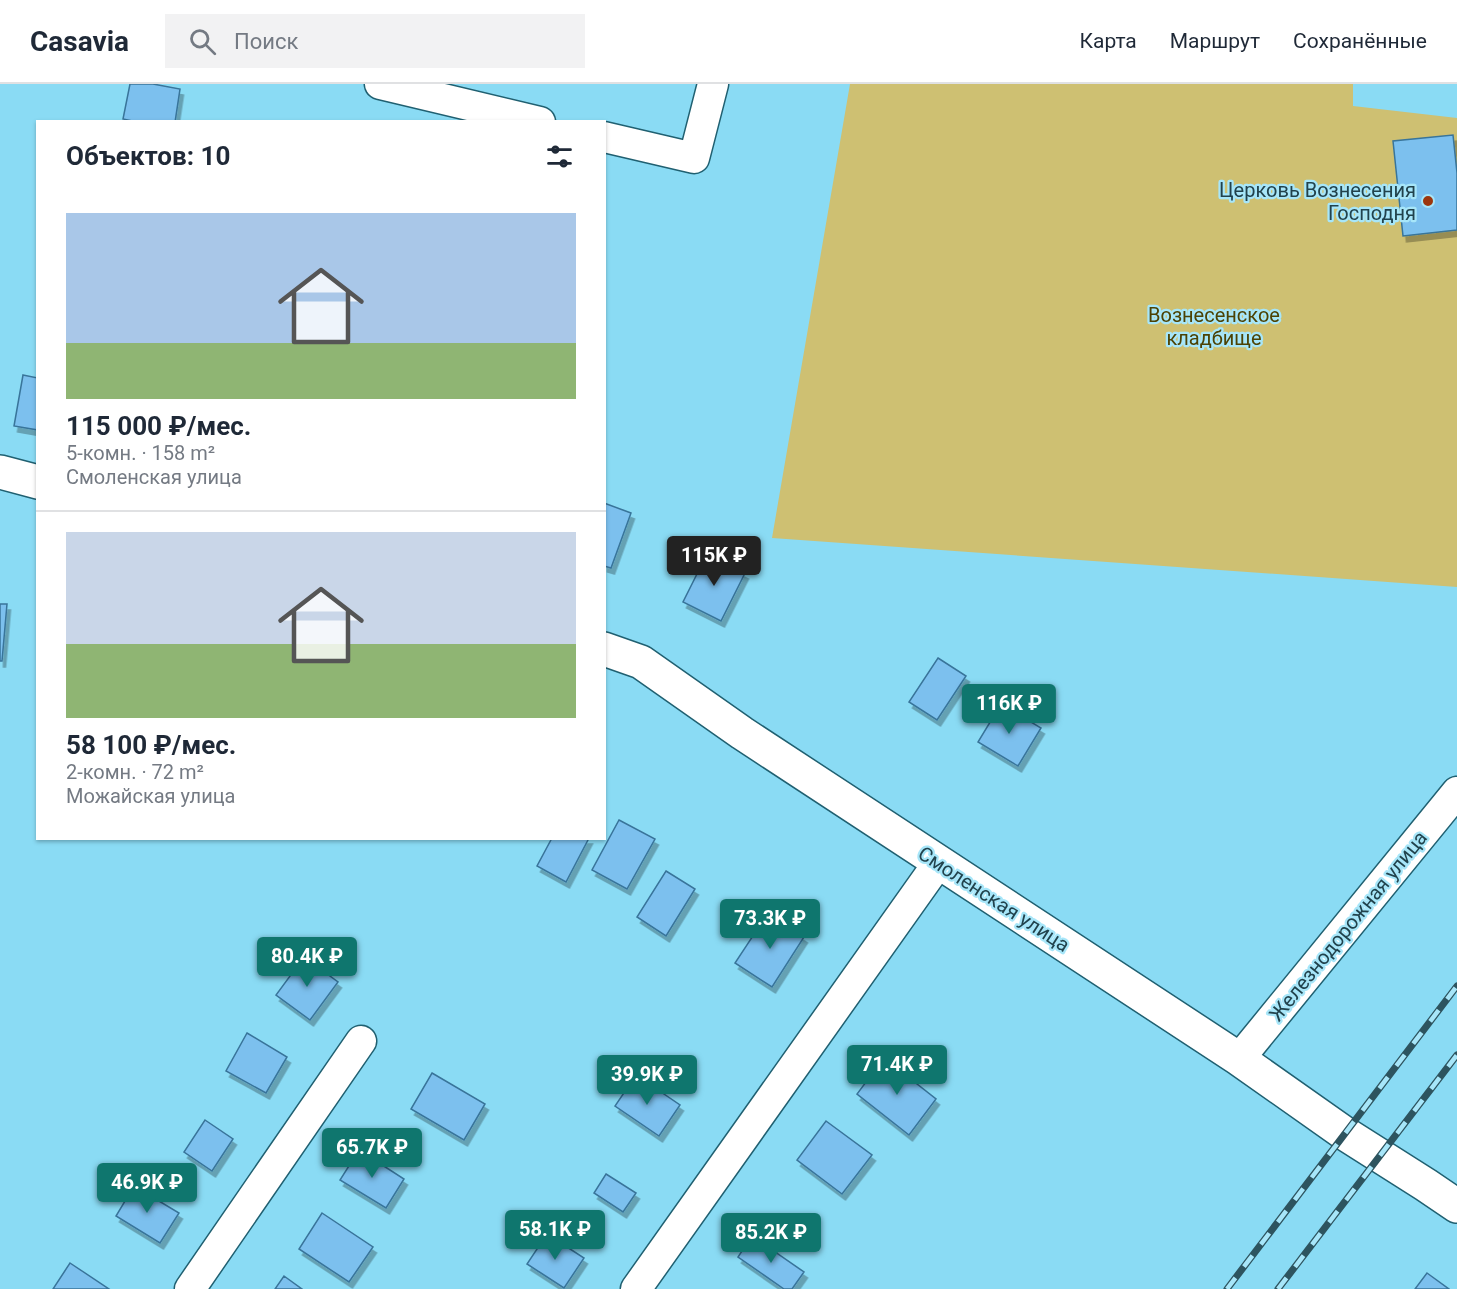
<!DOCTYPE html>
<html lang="ru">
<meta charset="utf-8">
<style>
:root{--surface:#fff;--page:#f2f2f3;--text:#1f2937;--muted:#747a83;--line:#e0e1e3;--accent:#0f766e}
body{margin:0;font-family:Roboto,sans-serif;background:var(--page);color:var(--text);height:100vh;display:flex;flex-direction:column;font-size:22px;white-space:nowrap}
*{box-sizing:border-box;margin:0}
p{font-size:20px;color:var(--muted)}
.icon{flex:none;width:33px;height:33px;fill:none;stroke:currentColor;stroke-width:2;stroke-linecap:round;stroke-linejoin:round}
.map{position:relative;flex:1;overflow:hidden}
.panel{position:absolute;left:36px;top:36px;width:570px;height:720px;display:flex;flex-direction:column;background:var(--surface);border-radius:0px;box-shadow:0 2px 4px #0004}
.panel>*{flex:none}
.price{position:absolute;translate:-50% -51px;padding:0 14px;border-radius:6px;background:var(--accent);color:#fff;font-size:20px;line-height:39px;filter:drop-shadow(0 2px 3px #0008)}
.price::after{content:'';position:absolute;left:50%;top:36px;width:18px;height:14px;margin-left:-9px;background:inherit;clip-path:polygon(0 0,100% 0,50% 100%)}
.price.on{background:#222;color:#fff}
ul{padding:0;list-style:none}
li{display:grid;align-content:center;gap:12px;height:318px;padding:0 30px}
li+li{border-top:2px solid var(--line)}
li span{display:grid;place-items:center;height:186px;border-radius:0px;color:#555}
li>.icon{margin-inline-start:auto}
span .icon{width:108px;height:108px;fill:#fffc;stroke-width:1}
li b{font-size:26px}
h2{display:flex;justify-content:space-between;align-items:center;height:72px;padding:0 30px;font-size:26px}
header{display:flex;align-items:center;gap:36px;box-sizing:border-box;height:84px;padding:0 30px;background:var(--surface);border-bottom:2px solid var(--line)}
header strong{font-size:28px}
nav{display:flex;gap:33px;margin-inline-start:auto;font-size:21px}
.search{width:420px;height:54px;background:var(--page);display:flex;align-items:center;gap:15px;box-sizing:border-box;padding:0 21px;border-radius:0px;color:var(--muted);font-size:22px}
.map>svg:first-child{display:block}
.green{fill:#cec072}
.building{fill:#7cc0ee;stroke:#39749a;stroke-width:1.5;filter:url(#shadow)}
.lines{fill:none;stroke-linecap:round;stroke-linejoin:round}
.minor-casing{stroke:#206071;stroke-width:33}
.tertiary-casing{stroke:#206071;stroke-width:36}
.minor{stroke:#fff;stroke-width:30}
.tertiary{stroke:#fff;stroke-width:33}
.rail-casing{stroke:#2d545f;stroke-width:7}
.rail{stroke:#a7e6f9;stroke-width:4.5;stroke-dasharray:14;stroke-linecap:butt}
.poi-dot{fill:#9c360d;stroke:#a7e6f9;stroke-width:2}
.labels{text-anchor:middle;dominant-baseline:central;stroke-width:4.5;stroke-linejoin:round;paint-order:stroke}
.poi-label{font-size:20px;fill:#21424c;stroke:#a7e6f9;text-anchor:end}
.park-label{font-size:20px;fill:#4c4204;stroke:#a7e6f9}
.street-label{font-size:20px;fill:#21424c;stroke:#a7e6f9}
</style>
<header>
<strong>Casavia</strong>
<div class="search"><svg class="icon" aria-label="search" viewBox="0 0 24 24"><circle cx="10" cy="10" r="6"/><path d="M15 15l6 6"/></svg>Поиск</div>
<nav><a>Карта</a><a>Маршрут</a><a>Сохранённые</a></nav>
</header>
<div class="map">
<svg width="1457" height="1205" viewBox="0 0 1457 1205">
<defs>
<filter id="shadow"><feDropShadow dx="3.5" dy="6" stdDeviation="0" flood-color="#0004"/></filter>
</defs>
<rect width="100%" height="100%" fill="#8adbf4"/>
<path class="green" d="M850,0H1353V22L1457,34V503L772,454Z"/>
<path class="building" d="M130,0H153L180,5L175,38H137L123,35Z
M1453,51L1457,89V146L1403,152L1393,57Z
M23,291L38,294V346L14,342Z
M604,419L631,429L611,484L604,482Z
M707,470L745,489L721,537L683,518Z
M0,520H7L2,577H0Z
M938,574L966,592L937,636L909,618Z
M1001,620L1041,644L1018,682L978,658Z
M619,736L655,755L627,805L592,786Z
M552,754H589L566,798L537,782Z
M666,787L695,805L666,852L637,833Z
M768,829L804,853L772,903L735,879Z
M304,873L338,898L310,936L276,911Z
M247,949L287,973L266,1009L226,987Z
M884,974L936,1015L909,1051L857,1010Z
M432,989L485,1020L464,1056L411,1025Z
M636,991L680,1021L659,1052L615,1022Z
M205,1036L233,1055L212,1087L184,1068Z
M826,1037L872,1071L842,1110L797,1076Z
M359,1066L404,1095L386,1124L340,1096Z
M606,1090L636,1109L623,1128L594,1109Z
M134,1102L179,1129L160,1159L116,1132Z
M322,1129L373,1163L349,1198L299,1165Z
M547,1150L584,1174L564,1204L527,1180Z
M752,1152L804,1188L792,1205H784L738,1173Z
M70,1179L109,1205H53Z
M1427,1189L1449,1205H1415Z
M284,1192L302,1205H275Z"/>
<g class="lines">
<g class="minor-casing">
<path id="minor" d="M380,0L540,38
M604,53L694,74L713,0
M1239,975L1457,708
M190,1205L361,957
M636,1205L939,778"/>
</g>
<g class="tertiary-casing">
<path id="tertiary" d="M0,388L38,398
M604,565L641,578L742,649L1239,975L1344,1049L1426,1101L1457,1122"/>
</g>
<use href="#minor" class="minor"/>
<use href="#tertiary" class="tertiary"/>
<g class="rail-casing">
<path id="rail" d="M1227,1205L1457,902
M1278,1205L1457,971"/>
</g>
<use href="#rail" class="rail"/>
</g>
<circle class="poi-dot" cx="1428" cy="117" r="6"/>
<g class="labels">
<g class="poi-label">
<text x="1416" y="106">Церковь Вознесения<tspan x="1416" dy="23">Господня</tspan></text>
</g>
<g class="park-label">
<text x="1214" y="231">Вознесенское<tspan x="1214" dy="23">кладбище</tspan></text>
</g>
<g class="street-label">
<text transform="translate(994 815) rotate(33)">Смоленская улица</text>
<text transform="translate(1348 842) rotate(-51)">Железнодорожная улица</text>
</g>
</g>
</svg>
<b class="price on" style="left:714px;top:503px">115K ₽</b>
<b class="price" style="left:1009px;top:651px">116K ₽</b>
<b class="price" style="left:770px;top:866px">73.3K ₽</b>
<b class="price" style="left:307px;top:904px">80.4K ₽</b>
<b class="price" style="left:897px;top:1012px">71.4K ₽</b>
<b class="price" style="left:647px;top:1022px">39.9K ₽</b>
<b class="price" style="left:372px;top:1095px">65.7K ₽</b>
<b class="price" style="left:147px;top:1130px">46.9K ₽</b>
<b class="price" style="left:555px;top:1177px">58.1K ₽</b>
<b class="price" style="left:771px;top:1180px">85.2K ₽</b>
<section class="panel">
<h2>Объектов: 10<svg class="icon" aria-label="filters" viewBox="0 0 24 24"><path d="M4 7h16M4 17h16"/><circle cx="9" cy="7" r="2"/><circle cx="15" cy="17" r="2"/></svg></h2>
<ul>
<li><span style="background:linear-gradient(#a9c7e8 70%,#8fb573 0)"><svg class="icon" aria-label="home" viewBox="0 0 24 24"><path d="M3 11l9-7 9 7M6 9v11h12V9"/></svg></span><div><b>115 000 ₽/мес.</b><p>5-комн. · 158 m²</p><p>Смоленская улица</p></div></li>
<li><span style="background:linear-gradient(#c9d6e8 60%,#8fb573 0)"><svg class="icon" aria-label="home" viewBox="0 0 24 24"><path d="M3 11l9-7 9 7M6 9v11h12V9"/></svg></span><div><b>58 100 ₽/мес.</b><p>2-комн. · 72 m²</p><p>Можайская улица</p></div></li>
</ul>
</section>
</div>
